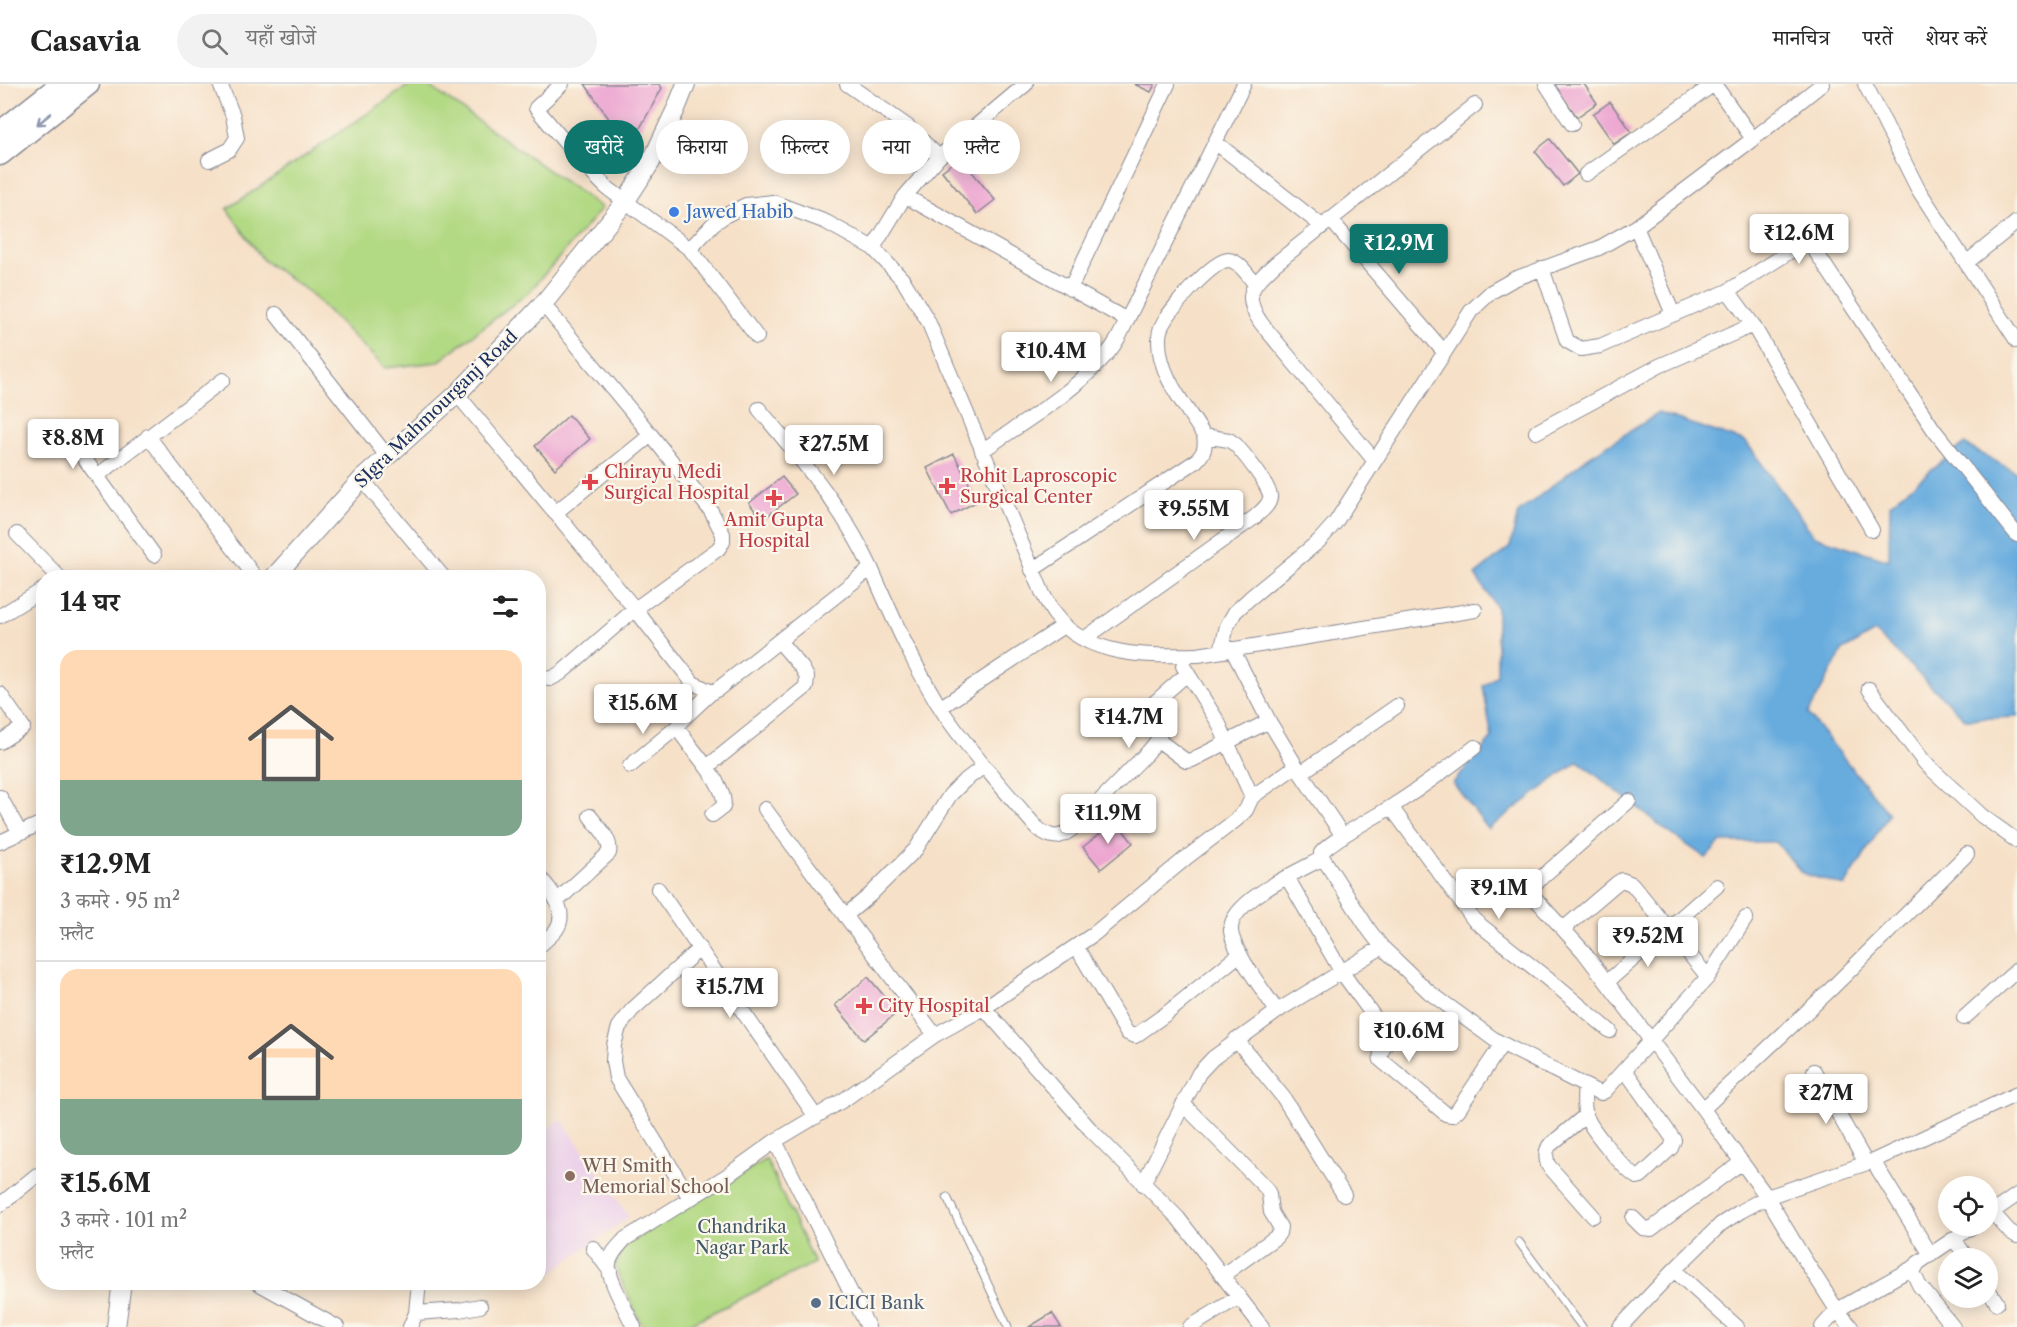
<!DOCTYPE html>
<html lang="hi">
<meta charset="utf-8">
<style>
:root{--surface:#fff;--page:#f2f2f2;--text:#222;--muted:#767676;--line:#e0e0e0;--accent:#0f766e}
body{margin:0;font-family:"Libre Caslon Text","Noto Serif Devanagari",serif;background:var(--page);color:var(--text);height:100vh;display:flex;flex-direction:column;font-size:22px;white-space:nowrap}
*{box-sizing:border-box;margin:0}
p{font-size:20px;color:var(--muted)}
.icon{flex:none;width:33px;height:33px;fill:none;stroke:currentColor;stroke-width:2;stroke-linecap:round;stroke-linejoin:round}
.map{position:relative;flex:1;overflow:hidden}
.panel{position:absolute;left:36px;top:486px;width:510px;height:720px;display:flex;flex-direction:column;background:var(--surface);border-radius:24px;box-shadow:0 3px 15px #0003}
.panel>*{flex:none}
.top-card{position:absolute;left:564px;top:36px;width:570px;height:54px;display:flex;gap:12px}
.fabs{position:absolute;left:1938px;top:1092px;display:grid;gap:12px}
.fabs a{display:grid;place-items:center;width:60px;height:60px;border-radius:50%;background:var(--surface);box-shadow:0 3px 15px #0003;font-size:30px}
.price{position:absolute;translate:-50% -51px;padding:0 14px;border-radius:6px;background:#fff;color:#222;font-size:20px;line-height:39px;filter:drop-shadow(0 2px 3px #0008)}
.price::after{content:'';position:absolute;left:50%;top:36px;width:18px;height:14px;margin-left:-9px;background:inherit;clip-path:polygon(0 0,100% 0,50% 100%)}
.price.on{background:var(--accent);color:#fff}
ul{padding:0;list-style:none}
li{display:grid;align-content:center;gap:12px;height:318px;padding:0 24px}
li+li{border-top:2px solid var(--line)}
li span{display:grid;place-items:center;height:186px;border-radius:18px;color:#555}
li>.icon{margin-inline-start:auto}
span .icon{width:108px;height:108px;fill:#fffc;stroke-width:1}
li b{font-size:26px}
h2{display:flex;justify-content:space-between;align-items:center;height:72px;padding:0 24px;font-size:26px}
.tag{padding:0 21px;border-radius:27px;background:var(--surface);box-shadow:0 3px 15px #0003;font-size:21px;line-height:54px}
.tag.on{background:var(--accent);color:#fff}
header{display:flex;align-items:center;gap:36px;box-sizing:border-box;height:84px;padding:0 30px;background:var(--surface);border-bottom:2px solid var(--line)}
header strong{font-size:28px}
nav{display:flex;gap:33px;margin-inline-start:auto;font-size:21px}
.search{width:420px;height:54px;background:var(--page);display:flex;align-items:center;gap:15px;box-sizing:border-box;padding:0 21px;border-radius:33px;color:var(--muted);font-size:22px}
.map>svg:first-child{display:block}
.built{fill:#ecd1ea}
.green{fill:#b2d983;stroke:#668470;stroke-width:1.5}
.water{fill:#68acde;stroke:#426e9e;stroke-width:1.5}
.building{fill:#eda6d1}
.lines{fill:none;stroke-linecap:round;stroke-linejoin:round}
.service-casing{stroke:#888892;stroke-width:9}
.minor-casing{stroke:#888892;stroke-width:16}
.tertiary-casing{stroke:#888892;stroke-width:20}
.primary-casing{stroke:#888892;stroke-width:25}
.service{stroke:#fff;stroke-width:7}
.minor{stroke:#fff;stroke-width:14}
.tertiary{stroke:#fff;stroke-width:18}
.primary{stroke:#fff;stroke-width:22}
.oneway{stroke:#8d97ae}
.shop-dot{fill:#3f7fe0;stroke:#fbf7ec;stroke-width:2}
.health-dot{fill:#e0444e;stroke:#fbf7ec;stroke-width:2}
.education-dot{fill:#8d6e63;stroke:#fbf7ec;stroke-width:2}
.service-dot{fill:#5c6f8a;stroke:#fbf7ec;stroke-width:2}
.labels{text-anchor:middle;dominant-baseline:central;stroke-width:4.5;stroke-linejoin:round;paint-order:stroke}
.shop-label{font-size:18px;fill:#366cbe;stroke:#fbf7ec;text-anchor:start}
.street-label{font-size:18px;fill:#1b2f5e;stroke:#fbf7ec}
.health-label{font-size:18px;fill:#be3a42;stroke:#fbf7ec;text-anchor:start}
.education-label{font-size:18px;fill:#785e54;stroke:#fbf7ec;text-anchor:start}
.park-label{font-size:18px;fill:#415a67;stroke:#fbf7ec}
.service-label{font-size:18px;fill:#4e5e75;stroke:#fbf7ec;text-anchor:start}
</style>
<header>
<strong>Casavia</strong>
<div class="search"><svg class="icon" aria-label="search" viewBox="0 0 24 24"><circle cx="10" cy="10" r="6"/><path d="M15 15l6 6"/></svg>यहाँ खोजें</div>
<nav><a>मानचित्र</a><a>परतें</a><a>शेयर करें</a></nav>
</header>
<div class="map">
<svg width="2017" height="1243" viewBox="0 0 2017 1243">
<rect width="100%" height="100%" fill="#fbf7ec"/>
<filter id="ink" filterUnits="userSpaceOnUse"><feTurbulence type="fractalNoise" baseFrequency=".0167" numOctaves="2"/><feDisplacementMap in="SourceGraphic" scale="12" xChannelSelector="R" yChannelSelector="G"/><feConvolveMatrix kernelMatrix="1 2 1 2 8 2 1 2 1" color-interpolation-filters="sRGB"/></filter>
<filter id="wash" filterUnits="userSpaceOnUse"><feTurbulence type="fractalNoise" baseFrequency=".008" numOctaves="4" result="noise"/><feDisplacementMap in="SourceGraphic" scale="24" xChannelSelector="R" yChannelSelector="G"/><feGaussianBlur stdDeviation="1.35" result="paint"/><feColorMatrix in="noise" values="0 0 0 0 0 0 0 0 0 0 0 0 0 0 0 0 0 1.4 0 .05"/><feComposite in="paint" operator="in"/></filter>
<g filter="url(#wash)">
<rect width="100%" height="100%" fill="#f6e0c7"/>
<path class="built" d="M561,1035L629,1133L539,1197L538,1051Z"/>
<path class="green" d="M411,0H426L602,124L529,208L438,278L385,284L309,208L263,176L227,125Z
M766,1075L814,1179L683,1243H643L615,1183L624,1162Z"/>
<path class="water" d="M1659,329L1746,358L1814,452L1889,476L1890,420L1964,360L2017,389V633L1965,635L1875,548L1843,566L1808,630L1889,730L1845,802L1802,789L1776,758H1721L1706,774L1667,747L1578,677L1488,745L1453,699L1492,654L1483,602L1497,591V524L1475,491L1510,463L1518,429L1587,374Z"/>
<g id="blocks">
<path class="building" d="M585,0H659L662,4L629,64Z
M1134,0H1155L1151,8Z
M1554,0H1584L1597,19L1577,33Z
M1610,18L1632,48L1614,60L1593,30Z
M1550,55L1578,90L1563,102L1535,67Z
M960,73L995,116L977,130L942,87Z
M569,331L590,355L555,385L535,362Z
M954,370L978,417L951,431L927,384Z
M782,393L796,410L762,436L749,419Z
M1116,737L1133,759L1101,785L1083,763Z
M868,893L898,928L864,956L835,921Z
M1052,1229L1061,1243H1029Z"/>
</g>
</g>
<g filter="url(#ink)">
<use href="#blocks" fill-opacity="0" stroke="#888892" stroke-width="1.5"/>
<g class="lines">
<g class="service-casing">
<path id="service" d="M947,1113L1008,1243
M1519,1158L1582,1243"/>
</g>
<g class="minor-casing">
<path id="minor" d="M562,0L536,24L584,81L606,103L690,165L757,253
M847,0L907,42L939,73L905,112L1127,236L1244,0
M1546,0L1572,40
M1714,0L1753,55L1822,0
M1865,0L1918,105L2017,257
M1215,58L1322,142
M939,73L1026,0
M209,76L229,66L237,54L233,32L220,0
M1586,90L1714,0
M1330,135L1444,268
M1636,143L1673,230
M873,164L905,112
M690,165L713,140L726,131L746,121L773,118L826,138L873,164L903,196L928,237L1043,510C1047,517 1050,525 1055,531C1087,574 1150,572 1198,571L1475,526
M1966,179L2017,138
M1542,184L1567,257L1581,265L1600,262L1728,207L1808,156L1934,346L2017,451
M1070,205L1168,0
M1728,207L1753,241
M276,230L387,372
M457,310L635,525L693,599L712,608L718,605L871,484C893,534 915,585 945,631C973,671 1005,707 1037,744C1051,754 1058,756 1072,745L1148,668C1170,643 1155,651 1149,628L1154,619L1188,589
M759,325C802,377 842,422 871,484
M1536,348L1659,282L1753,241L1872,446
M148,352L256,494
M74,360L97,392
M982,367C1023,338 1071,311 1105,272C1115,262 1121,249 1127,236
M1374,376L1261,239C1241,210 1253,201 1275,180L1475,21
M362,395L444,494
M555,429L651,351
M17,450L60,494
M154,471L97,392L223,296
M1032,486L1196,377C1204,369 1206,364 1204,352C1187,323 1159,293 1159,257C1159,253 1159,248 1161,244C1166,229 1213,176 1228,176C1239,176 1249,193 1255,200
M0,532L44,505
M1084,555L1255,433C1260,428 1269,422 1270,414C1272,404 1244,370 1236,361L1229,356L1204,352
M1232,565L1269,637L1296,682L1343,752
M1221,567L1227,542L1235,528L1250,514L1319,457L1335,439L1471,227L1491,208L1514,195L1599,164L1636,143L1753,55
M538,593L550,595L561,589L635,525L718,465L723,458V450L711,427L651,351L543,220
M1869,605L1925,679L1982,732L2017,757
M0,610L23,643L0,658
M941,623L1065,541
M1158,656L1186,677L1192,676L1269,637
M1475,663C1448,684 1421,704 1391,723C1375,733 1331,756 1321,769L1323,774L1369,846L1382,863L1429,908L1495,956L1593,1006L1601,1009L1605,1007L1708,893L1746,834
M630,682L677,643
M707,683L806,603L807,593L802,584L779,557
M1301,689L1397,622
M0,713L20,749
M1252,713L1296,682
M1629,717L1542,793C1537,799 1530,804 1533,812L1583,867L1703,1025L1767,1113L1803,1173L1837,1226L1851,1243
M1391,723L1474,836L1559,904L1610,947
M765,725L935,951
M712,731L723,723C730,703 687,662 677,643L681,637L712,608
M0,758L44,738
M538,792C551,805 569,828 556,846C551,852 544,858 538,863
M1287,793L1341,887L1388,952C1388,961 1378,967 1381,976L1446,1030L1452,1031L1458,1026L1502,960
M658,805L816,1033
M557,817L609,769C612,755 598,743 590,732
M845,832L870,811L916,765L950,711L963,698L984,682
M1563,845L1617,799L1622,796L1632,800L1708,893
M1076,862L1127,949L1135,952L1166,930L1240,870
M1607,898L1717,802
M984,924L1090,1045L1178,1134L1262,1243
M1277,927C1265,909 1233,867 1231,847C1228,818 1301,786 1323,774
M1964,934L2017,886
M1236,955L1283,1013L1344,1111
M1814,987L1866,1079
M1585,1002C1584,1011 1583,1022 1586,1031C1589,1043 1625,1087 1637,1093L1641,1092L1671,1064L1674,1056L1625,986
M1183,1020L1266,1104L1269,1110L1271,1128L1280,1143L1279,1149L1276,1153L1223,1191
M1703,1025L1831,905L1967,770
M1586,1031L1549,1062C1545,1069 1546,1074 1548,1081L1593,1132
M775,1057L868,1243
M1873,1077L1931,1171
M1143,1100L1199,989L1213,974L1282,924L1382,863
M690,1114L616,994L613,977L614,961L619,943L632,926L700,864
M0,1121L37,1091
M1992,1128L2009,1147L2017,1152
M1988,1131L2017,1111
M1633,1134L1643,1144L1651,1145L1742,1078
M1954,1155L1967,1174
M593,1164L610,1187
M1674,1186L1737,1243
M256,1198L337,1243
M1988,1205L1997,1219
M416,1229L459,1226L480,1222
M410,1243L416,1229L419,1198
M634,1243C628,1229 606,1193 609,1179C611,1169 618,1163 625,1155L728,1091L775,1057L845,1015L935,951L984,924L1094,850L1186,774L1236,736L1246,726L1252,713L1218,638L1183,582
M1190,1243L1239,1213
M1620,1243L1674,1186L1721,1140L1741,1127L1767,1113L1873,1077L2017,1010
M1822,1243L1837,1226L1914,1183
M1953,1243L1919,1201L1913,1188L1918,1179L1973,1142"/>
</g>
<g class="tertiary-casing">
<path id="tertiary" d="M273,494L362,395L457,310L543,220L625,118L651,78L676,25L686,0
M116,1243L122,1198"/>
</g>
<g class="primary-casing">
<path id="primary" d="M0,49L62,0
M0,70L88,0"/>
</g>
<use href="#service" class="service"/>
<use href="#minor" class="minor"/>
<use href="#tertiary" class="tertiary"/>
<use href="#primary" class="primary"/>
</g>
<defs><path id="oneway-shaft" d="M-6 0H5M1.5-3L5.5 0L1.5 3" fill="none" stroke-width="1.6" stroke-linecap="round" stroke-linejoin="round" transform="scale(1.5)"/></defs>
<use class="oneway" href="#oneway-shaft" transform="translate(44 35) rotate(141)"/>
</g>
<circle class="shop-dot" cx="674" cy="128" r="6"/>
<g class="health-dot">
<path d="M587 389h6v6h6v6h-6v6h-6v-6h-6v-6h6z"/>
<path d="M944 393h6v6h6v6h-6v6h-6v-6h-6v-6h6z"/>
<path d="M771 405h6v6h6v6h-6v6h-6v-6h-6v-6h6z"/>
<path d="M861 913h6v6h6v6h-6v6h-6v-6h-6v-6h6z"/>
</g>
<circle class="education-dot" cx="570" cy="1092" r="6"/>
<circle class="service-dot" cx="816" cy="1219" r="6"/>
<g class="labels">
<g class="shop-label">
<text x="686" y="128">Jawed Habib</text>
</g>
<g class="street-label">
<text transform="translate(436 325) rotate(-44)">SIgra Mahmourganj Road</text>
</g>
<g class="health-label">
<text x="604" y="388">Chirayu Medi<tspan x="604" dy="21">Surgical Hospital</tspan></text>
<text x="960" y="392">Rohit Laproscopic<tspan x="960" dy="21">Surgical Center</tspan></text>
<text x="774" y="436" text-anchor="middle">Amit Gupta<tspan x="774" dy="21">Hospital</tspan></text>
<text x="878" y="922">City Hospital</text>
</g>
<g class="education-label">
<text x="582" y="1082">WH Smith<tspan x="582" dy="21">Memorial School</tspan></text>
</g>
<g class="park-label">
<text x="742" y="1143">Chandrika<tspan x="742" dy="21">Nagar Park</tspan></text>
</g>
<g class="service-label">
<text x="828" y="1219">ICICI Bank</text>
</g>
</g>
</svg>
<div class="fabs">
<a><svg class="icon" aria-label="locate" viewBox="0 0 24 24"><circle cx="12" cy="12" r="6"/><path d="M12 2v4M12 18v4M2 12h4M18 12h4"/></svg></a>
<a><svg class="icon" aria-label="layers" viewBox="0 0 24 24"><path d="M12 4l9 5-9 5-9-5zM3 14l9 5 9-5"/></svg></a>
</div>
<b class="price" style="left:1799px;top:181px">₹12.6M</b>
<b class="price on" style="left:1399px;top:191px">₹12.9M</b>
<b class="price" style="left:1051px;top:299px">₹10.4M</b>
<b class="price" style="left:73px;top:386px">₹8.8M</b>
<b class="price" style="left:834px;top:392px">₹27.5M</b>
<b class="price" style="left:1194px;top:457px">₹9.55M</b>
<b class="price" style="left:643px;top:651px">₹15.6M</b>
<b class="price" style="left:1129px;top:665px">₹14.7M</b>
<b class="price" style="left:1108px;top:761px">₹11.9M</b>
<b class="price" style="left:1499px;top:836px">₹9.1M</b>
<b class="price" style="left:1648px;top:884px">₹9.52M</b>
<b class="price" style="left:730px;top:935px">₹15.7M</b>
<b class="price" style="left:1409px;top:979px">₹10.6M</b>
<b class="price" style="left:1826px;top:1041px">₹27M</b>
<div class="top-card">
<a class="tag on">खरीदें</a>
<a class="tag">किराया</a>
<a class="tag">फ़िल्टर</a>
<a class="tag">नया</a>
<a class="tag">फ़्लैट</a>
</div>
<section class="panel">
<h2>14 घर<svg class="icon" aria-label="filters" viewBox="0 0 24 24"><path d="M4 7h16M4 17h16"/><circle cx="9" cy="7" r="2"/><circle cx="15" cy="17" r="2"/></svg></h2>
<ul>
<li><span style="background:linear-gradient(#ffd9b3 70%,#7fa58c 0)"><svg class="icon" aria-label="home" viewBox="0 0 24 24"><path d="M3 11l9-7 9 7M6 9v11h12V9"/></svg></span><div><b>₹12.9M</b><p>3 कमरे · 95 m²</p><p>फ़्लैट</p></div></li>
<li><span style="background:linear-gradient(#ffd9b3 70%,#7fa58c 0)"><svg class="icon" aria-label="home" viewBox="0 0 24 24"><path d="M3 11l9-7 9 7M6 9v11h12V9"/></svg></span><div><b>₹15.6M</b><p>3 कमरे · 101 m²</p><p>फ़्लैट</p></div></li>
</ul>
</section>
</div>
